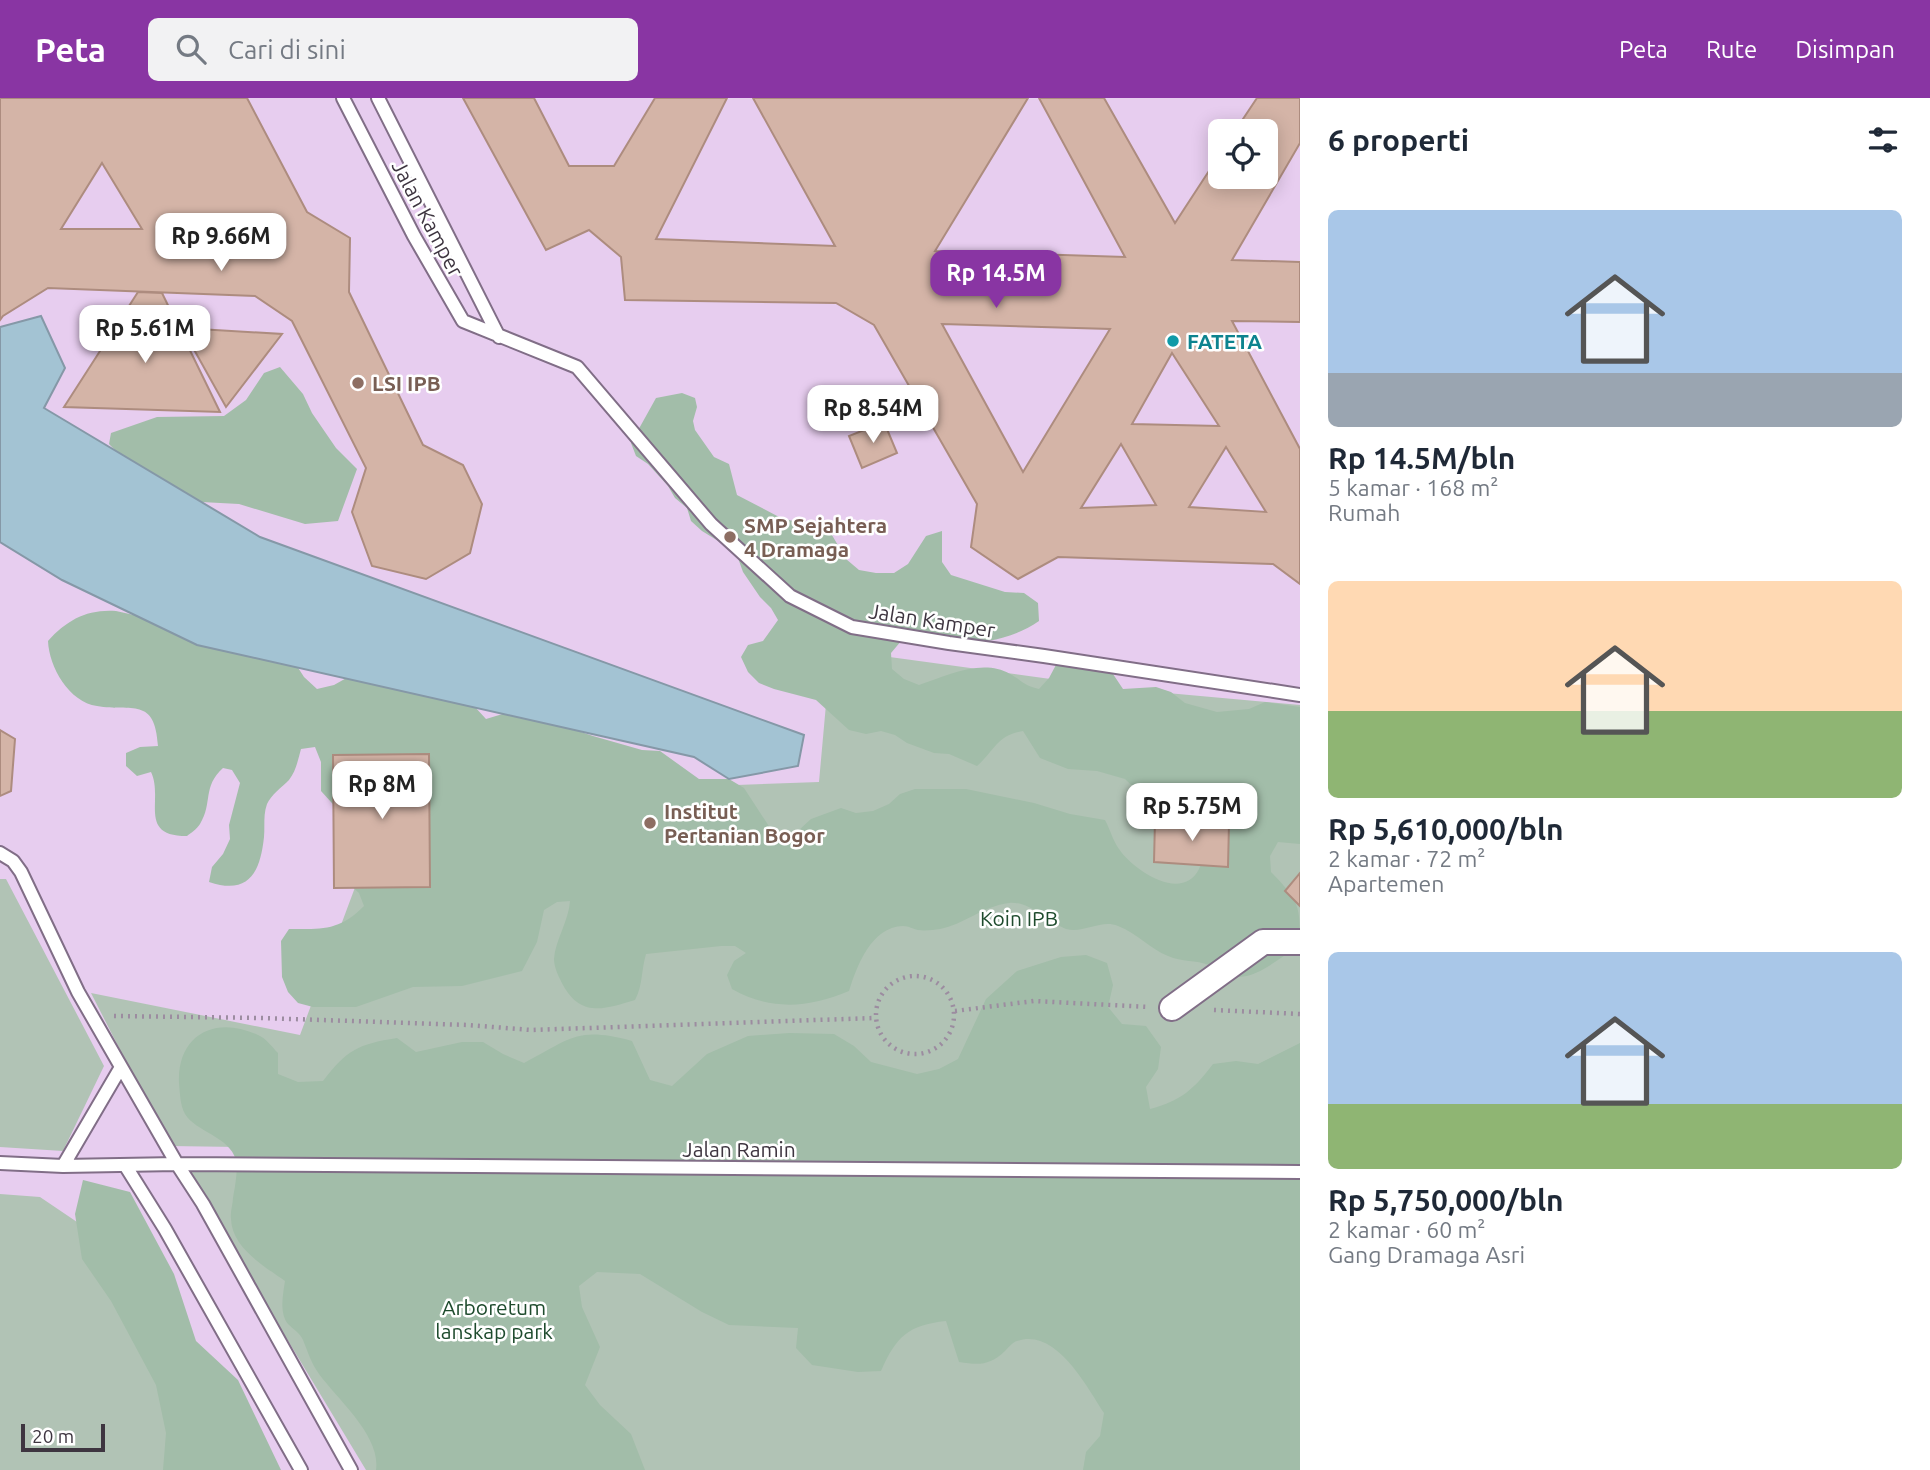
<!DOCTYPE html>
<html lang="id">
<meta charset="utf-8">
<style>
:root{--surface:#fff;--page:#f2f2f3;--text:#1f2937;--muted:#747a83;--accent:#8935a3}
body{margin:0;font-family:Ubuntu,sans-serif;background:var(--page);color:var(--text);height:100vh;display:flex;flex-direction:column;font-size:26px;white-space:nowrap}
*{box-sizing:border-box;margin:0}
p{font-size:23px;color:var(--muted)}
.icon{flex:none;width:38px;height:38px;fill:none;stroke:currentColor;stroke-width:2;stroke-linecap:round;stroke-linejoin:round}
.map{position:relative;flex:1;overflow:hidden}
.sheet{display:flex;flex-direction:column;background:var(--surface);width:630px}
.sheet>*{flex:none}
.buttons{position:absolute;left:1208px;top:21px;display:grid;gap:14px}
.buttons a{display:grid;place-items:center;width:70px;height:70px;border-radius:10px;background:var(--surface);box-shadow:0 4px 18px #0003;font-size:35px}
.scale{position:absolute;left:21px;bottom:18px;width:84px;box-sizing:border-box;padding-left:7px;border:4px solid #3e3540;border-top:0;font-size:19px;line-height:24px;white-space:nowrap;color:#3e3540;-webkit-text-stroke:5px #fff;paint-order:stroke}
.price{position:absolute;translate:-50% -60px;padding:0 16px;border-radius:14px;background:#fff;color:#222;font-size:23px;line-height:46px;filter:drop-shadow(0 2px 4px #0008)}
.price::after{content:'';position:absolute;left:50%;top:42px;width:21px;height:16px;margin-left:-10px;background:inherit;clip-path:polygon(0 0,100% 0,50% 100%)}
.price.current{background:var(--accent);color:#fff}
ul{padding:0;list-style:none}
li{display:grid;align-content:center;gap:14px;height:371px;padding:0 28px}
li span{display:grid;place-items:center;height:217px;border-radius:10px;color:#555}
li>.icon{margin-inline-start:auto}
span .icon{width:126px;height:126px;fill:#fffc;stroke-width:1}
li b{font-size:30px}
h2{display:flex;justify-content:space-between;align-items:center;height:84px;padding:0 28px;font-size:30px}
header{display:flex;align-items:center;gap:42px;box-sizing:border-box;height:98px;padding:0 35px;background:var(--accent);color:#fff}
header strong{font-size:33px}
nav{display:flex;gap:38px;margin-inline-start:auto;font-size:24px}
.search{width:490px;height:63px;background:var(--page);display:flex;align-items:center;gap:18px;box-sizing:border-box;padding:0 24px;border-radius:10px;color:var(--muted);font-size:26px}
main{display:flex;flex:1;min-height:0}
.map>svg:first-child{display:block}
.built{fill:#e7cdef;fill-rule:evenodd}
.green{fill:#b1c3b5}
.forest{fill:#a2bda9}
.water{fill:#a3c3d3;stroke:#8598a7;stroke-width:2}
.building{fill:#d4b4a7;stroke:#ad8c7f;stroke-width:2;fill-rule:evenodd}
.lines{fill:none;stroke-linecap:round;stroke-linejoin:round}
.service-casing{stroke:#816e87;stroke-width:16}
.minor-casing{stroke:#816e87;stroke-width:28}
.path{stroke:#9c8ca0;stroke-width:4.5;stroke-dasharray:2 5;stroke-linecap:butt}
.service{stroke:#fff;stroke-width:12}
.minor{stroke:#fff;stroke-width:24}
.culture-dot{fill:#0f9aa8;stroke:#fff;stroke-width:2.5}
.education-dot{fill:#8d6e63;stroke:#fff;stroke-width:2.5}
.labels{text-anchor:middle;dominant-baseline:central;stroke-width:5;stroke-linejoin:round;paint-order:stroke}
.street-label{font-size:21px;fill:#3e3540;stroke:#fff}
.culture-label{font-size:21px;font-weight:bold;fill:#0d838f;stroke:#fff;text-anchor:start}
.education-label{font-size:21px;font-weight:bold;fill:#785e54;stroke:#fff;text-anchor:start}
.park-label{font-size:21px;fill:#1e4b2d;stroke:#fff}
</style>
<header>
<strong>Peta</strong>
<div class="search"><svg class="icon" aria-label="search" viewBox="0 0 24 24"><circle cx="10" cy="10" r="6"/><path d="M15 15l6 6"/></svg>Cari di sini</div>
<nav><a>Peta</a><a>Rute</a><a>Disimpan</a></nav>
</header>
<main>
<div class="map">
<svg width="1300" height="1372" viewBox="0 0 1300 1372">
<rect width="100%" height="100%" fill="#f1dbf8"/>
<path class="built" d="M0,0H1300V1372H0ZM1220,33H1265V79H1220Z"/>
<path class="green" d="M831,551L1123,591L1300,607V1065L169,1048L91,895L300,937L417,623L654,690L819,684Z
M0,781H6L104,968L63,1053L0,1049Z
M183,1069L1300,1077V1372H366Z
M0,1096L40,1099L151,1174L196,1372H0Z"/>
<path class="forest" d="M280,269L303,296L312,315L336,350L357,371L338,423L305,426L239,406L164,402L109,346L111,335L157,319L224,318L246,302L264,275Z
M682,295L695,300L697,309L693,323L695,332L714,359L729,366L737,397L781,420L829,432L846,461L859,472L876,475H894L908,466L926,438L942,433V464L951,477L1005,494L1024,495L1038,505L1039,523C996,552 952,545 902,542L891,555L892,571L904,581L919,587C947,578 982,560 1010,576C1023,583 1022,587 1039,591L1049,580L1057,565L1105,564L1123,591L1156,589L1171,594L1185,605L1217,614L1249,611L1265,604L1300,609V746L1278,744L1270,758L1271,774C1300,804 1300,807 1300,848C1280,858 1262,878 1239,879C1229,879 1219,871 1209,867C1196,862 1182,864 1168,858C1150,851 1137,835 1118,828C1101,821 1083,836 1066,831C1047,824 1031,803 1009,805C983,808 963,827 940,831C933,832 925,833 918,832C913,831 909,828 903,828C871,829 857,868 849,893C809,910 770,913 732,891L727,877L734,863L746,855L735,848H721L646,856C641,873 643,887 635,902C605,911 581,920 563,887C559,879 554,870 554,861C555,843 569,822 570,803L557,804L544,812L537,844L522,873L462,888L413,889L356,909H313L298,905L288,894L282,879L281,843L289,831C323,831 339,833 364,808L359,795L348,785L341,715L321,693V664L315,649L301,651C298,662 296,673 289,682C282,689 271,697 267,706C263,717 265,728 264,739C260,776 248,797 209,784L212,769L223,756L230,741L229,727L240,685L232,672L223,670C202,689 213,705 200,726C197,731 191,735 187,738C137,738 164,701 151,674L137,678L126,668V655L140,649L158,648C155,598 132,614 97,608C69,604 49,569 48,543C67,522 87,511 116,513L286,551L304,579L317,591L334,587L350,578L474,608L486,621L516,612L593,638L642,652L660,653L699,681H729L744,690L774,736L788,742L811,721L841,710L856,715L873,713L889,706L900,696L915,691H966L1034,705L1070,716L1105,722C1110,731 1113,743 1119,751C1133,772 1182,805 1199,771C1206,758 1198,716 1194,702L1182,695L1152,707L1125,681L1097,673L1068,671L1040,660L1023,633C997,637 995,652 977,668L949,656L934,655L907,645L895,637L881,633L866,636L849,632L816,602L774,591L759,585L748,574L741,559L748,547L763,543L778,522L771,510L760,499L743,474L738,460L728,449L702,433L691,423L687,410L675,400L668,388L648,366L636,358L631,345L656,300Z
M1086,857L1107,865L1113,887L1108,909L1122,926L1146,928L1161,949L1158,971L1146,989L1150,1011C1181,1003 1194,991 1213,966L1236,963L1258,966L1300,945V1372H1083L1086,1354L1100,1338L1104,1315C1087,1289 1056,1229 1017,1243C1013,1244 1008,1250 1005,1253C989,1268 979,1267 959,1264L946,1223C908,1227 896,1239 881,1273L858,1274L812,1267L796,1250L798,1230L729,1227L702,1214L640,1176L597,1174L579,1188L582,1209L600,1249L585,1287L600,1307L631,1336L645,1372H376C381,1338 338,1302 319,1276C311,1265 308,1254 303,1242C300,1235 293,1231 288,1226C279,1215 283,1196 285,1183C264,1168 232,1150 231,1121C230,1114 233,1106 233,1100C235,1089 238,1073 236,1062C229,1038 196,1034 185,1016C180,1007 180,995 179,985C177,936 216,917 258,937C266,940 272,949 278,955V976L298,984L323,983C347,952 358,946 397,940L416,954L462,944H483L503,956L524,965C571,941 576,928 632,943L650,982L672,988L707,956L748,938L789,935L834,936L854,948L871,964L917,976L939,971L958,961L986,901L1017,873L1061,859Z
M83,1082L130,1094L174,1176L196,1243L238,1282L281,1372H163L166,1335L156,1287L111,1203L82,1161L75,1116Z"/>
<path class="water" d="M41,218L65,270L44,310L260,439L804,637L798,668L729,681L694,659L197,547L62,482L0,444V229Z"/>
<path class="building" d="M0,0H247L307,114L350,140L349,194L423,347L463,367L482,406L470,455L426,481L372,468L352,414L366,370L292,223L255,198L48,190L3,218L0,222ZM102,65L142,131H61Z
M463,0H534L569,68H614L655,0H727L656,141L835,148L753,0H1028L935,153L1125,159L1039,0H1104L1175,125L1220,56V79H1265V33H1235L1257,0H1300V45L1232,162L1300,164V224L1232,223L1300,351V486L1273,466L1058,459L1018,481L971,449L977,406L874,227L836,205L625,202L621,159L589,132L546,152ZM942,226L1110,231L1023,374ZM1172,255L1219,328L1132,326ZM1121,346L1156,407L1081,410ZM1226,349L1266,414L1189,409Z
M138,194L162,195L220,314L64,309Z
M182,230L282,236L226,309Z
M884,324L897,355L862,370L849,338Z
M0,632L15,641L11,693L0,698Z
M429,656L430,789L334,790L333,657Z
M1155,722L1229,725L1228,769L1154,764Z
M1300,775V808L1285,793Z"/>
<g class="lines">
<g class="service-casing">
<path id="service" d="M343,0L414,138L463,223L577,269L711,426L790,498L852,529L949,545L1044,558L1300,597
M378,0L499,239
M0,755L13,763L21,774L78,894L177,1066L63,1068L0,1065
M177,1066L1300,1074
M177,1066L203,1106L351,1372
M125,1067L165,1131L301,1372
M63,1068L121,969"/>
</g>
<g class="minor-casing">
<path id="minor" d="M1172,910L1263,844H1300"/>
</g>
<path class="path" d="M876 917a39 39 0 1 1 78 0a39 39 0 1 1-78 0Z
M1214,912L1300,916
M955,913L1034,903L1149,909
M114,918L263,920L468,927L531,932L874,920"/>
<use href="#service" class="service"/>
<use href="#minor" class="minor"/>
</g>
<circle class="culture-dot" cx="1173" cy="243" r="7"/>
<g class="education-dot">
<circle cx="358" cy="285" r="7"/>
<circle cx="730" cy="439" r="7"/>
<circle cx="650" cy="725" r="7"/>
</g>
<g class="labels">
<g class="street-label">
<text transform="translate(428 120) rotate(62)">Jalan Kamper</text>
<text transform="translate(932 522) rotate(9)">Jalan Kamper</text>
<text x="739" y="1051">Jalan Ramin</text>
</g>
<g class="culture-label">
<text x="1187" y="243">FATETA</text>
</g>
<g class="education-label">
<text x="372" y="285">LSI IPB</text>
<text x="744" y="427">SMP Sejahtera<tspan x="744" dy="24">4 Dramaga</tspan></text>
<text x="664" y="713">Institut<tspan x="664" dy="24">Pertanian Bogor</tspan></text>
</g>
<g class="park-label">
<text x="1019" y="820">Koin IPB</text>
<text x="494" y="1209">Arboretum<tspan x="494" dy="24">lanskap park</tspan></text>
</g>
</g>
</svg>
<div class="buttons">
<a><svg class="icon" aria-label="locate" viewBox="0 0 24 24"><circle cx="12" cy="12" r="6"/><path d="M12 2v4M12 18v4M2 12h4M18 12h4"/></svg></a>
</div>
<div class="scale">20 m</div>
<b class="price" style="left:221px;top:175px">Rp 9.66M</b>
<b class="price current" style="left:996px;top:212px">Rp 14.5M</b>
<b class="price" style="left:145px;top:267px">Rp 5.61M</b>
<b class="price" style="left:873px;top:347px">Rp 8.54M</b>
<b class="price" style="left:382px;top:723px">Rp 8M</b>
<b class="price" style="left:1192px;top:745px">Rp 5.75M</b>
</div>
<section class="sheet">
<h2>6 properti<svg class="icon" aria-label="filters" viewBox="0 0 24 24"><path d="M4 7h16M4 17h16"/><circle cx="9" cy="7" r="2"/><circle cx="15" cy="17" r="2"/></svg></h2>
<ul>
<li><span style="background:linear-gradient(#a9c7e8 75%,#9aa5b1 0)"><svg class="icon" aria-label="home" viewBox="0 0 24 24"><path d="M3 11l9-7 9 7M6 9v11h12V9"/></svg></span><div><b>Rp 14.5M/bln</b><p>5 kamar · 168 m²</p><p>Rumah</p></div></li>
<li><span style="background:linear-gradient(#ffd9b3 60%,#8fb573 0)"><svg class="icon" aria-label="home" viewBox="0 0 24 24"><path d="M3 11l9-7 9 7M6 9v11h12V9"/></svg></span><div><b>Rp 5,610,000/bln</b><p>2 kamar · 72 m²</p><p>Apartemen</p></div></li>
<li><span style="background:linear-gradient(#a9c7e8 70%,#8fb573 0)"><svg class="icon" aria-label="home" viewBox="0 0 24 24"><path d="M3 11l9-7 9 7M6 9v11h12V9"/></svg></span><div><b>Rp 5,750,000/bln</b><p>2 kamar · 60 m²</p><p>Gang Dramaga Asri</p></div></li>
</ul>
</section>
</main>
